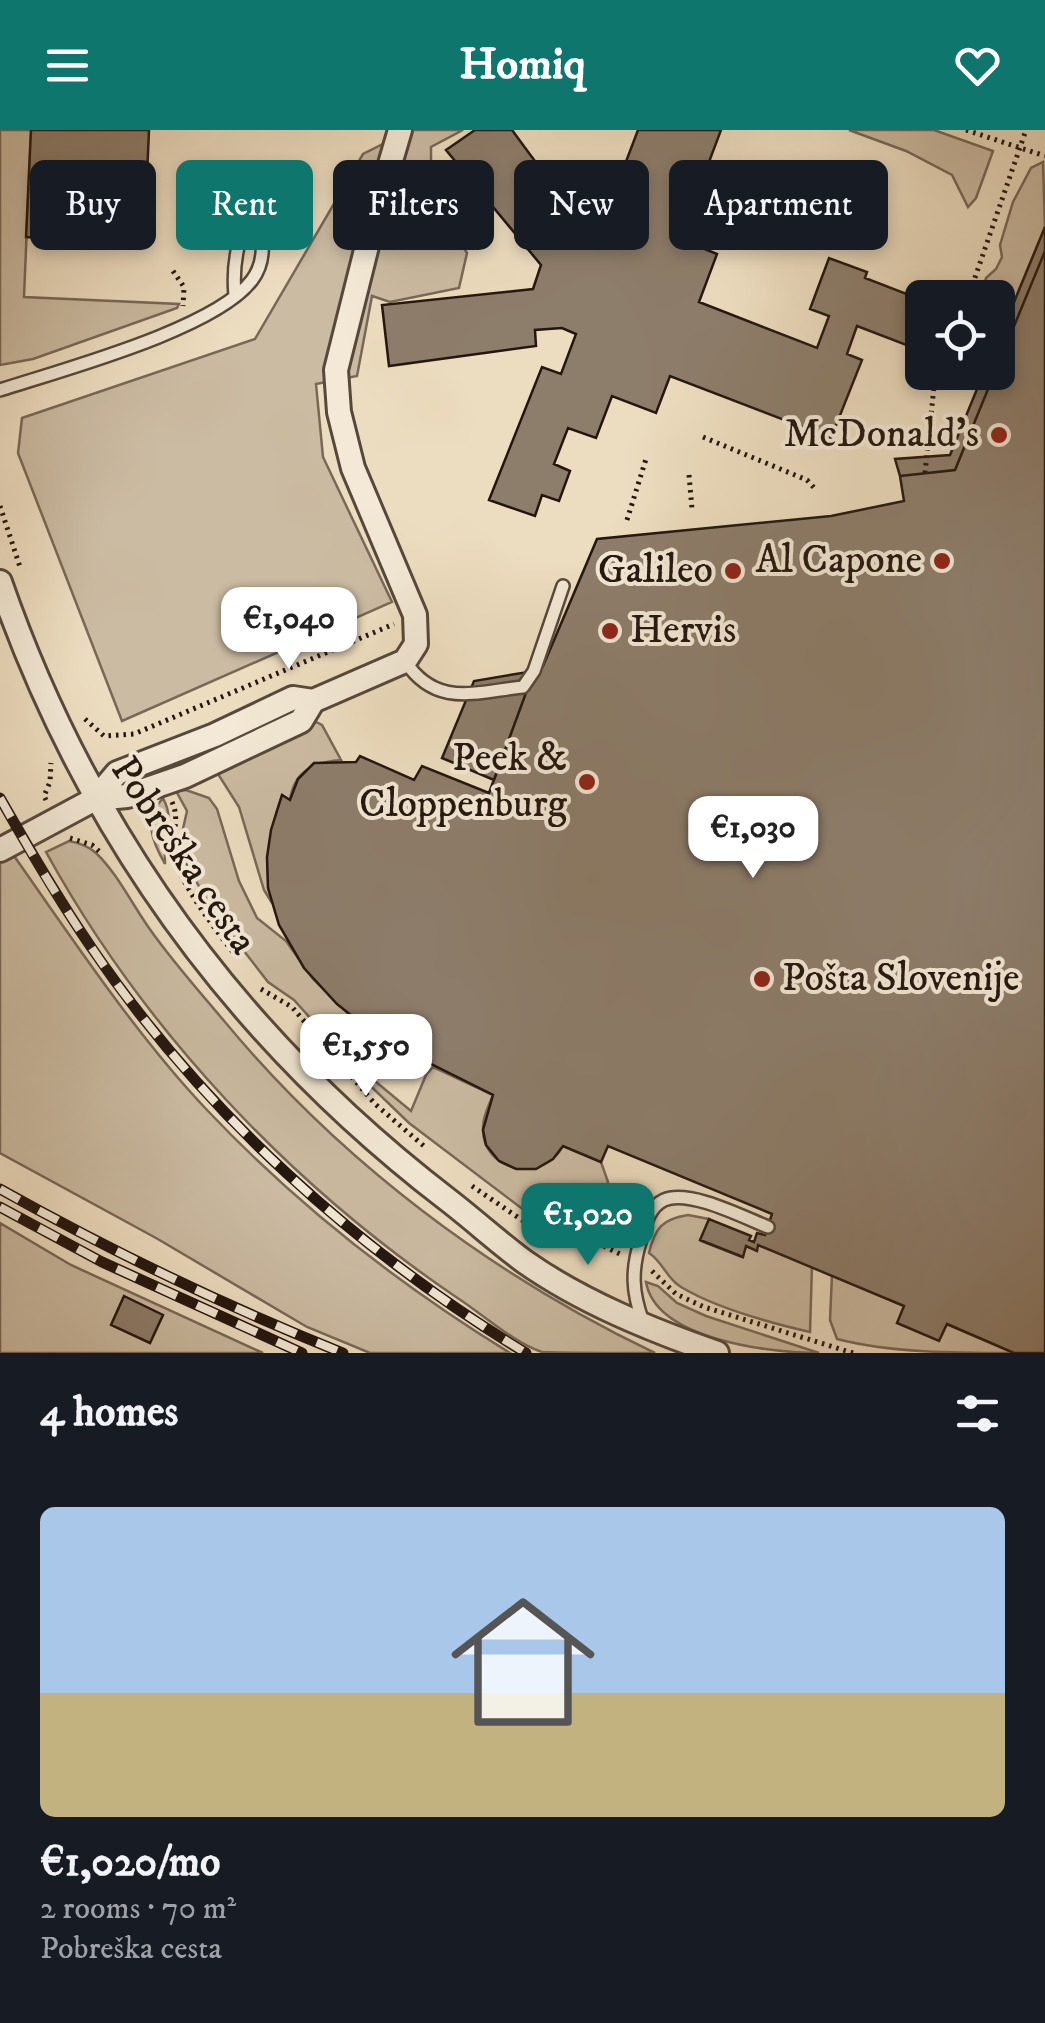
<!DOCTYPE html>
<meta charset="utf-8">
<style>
:root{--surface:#171b24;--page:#242831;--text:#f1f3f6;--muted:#9ea1a6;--accent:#0f766e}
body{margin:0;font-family:"IM FELL DW Pica",serif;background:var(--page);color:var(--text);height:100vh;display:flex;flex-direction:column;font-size:38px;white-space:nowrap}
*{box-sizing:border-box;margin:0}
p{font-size:32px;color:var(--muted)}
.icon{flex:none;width:55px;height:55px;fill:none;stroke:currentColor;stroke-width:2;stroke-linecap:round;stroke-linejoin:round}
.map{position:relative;height:1223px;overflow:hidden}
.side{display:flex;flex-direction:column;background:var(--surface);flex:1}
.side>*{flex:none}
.top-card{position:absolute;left:30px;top:30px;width:985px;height:90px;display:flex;gap:20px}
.tools{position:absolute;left:905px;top:150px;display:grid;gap:20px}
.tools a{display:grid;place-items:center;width:110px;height:110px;border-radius:15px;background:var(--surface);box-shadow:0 5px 15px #0003;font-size:50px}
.price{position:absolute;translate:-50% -85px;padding:0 22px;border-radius:20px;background:#fff;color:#222;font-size:32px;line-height:65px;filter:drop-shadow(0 2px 5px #0008)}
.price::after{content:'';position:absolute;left:50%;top:60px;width:30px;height:22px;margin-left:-15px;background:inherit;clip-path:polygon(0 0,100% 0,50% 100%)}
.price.active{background:var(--accent);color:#fff}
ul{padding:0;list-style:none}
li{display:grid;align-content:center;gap:20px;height:530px;padding:0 40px}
li span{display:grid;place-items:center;height:310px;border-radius:15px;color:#555}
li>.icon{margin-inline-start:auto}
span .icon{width:180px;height:180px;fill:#fffc;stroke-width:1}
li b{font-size:42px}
h2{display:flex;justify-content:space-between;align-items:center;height:120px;padding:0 40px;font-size:42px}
.pill{padding:0 35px;border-radius:15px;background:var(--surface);box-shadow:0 5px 15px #0003;font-size:35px;line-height:90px}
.pill.active{background:var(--accent);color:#fff}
header{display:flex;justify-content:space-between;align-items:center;height:130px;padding:0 40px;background:var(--accent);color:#fff;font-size:45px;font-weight:700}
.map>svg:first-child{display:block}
.green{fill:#cbbba2;stroke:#786858;stroke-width:2.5}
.building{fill:#8d7d6b;stroke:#24160f;stroke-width:2.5}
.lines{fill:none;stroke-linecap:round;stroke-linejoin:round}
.service-casing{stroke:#56483b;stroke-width:16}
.minor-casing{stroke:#56483b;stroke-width:28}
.path{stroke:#24160f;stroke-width:5;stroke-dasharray:2.5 5;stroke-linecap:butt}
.service{stroke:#f3e9d6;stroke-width:11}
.minor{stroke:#f3e9d6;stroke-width:22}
.rail-casing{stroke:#24160f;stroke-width:11}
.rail{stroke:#f3e9d6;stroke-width:8;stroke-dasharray:22;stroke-linecap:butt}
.poi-dot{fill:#8f2418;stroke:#f3e9d6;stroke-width:4}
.labels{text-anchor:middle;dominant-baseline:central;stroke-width:8;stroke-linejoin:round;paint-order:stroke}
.poi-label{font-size:40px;fill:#24160f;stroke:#f3e9d6;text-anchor:end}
.street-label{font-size:40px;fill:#24160f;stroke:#f3e9d6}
</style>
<header><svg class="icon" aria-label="menu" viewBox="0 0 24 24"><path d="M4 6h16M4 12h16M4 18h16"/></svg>Homiq<svg class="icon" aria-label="heart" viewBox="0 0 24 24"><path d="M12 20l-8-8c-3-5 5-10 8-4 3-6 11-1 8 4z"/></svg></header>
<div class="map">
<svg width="1045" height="1223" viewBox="0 0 1045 1223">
<rect width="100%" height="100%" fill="#edddc0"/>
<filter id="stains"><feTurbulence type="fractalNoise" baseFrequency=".002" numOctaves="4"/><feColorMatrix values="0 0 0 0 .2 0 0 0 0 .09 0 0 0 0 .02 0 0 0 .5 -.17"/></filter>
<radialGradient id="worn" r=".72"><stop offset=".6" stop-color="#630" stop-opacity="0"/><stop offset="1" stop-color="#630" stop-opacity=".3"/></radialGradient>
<path class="green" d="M0,0H31L24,167L179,174L177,178L33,229L0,235Z
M411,0H463L431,17V64L467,123L459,158L390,172L372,166L357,246L316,254L323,327L392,472L122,591L18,323L22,288L255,209L363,24Z
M849,0H934L993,21L976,68L968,77L952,45L906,21Z
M1043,32L1045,97L998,211V168H981L986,148L996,139L1002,127L1000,115L1013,72L1031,38Z
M314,591L322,595L341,630C315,632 294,640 290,670L282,666C269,702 263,736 272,773L264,760L239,677L218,644L221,639Z
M186,660L209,668L217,679L239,751L257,788L286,811L313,849L353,888L335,908L329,909L294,870L268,852L213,781L183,728L180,712L187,681L176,661Z
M163,668C176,693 163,707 165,734C152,711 143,690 163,668Z
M0,706C64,796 132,901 207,980C296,1074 401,1156 510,1223H370L307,1197L156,1108L0,1023Z
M69,711C80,713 88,716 96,723C117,743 132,774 149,798C172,831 199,861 225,892C341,1032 492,1145 655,1223C631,1223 561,1223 542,1222C516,1214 482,1184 459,1169C290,1055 144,900 46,722Z
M352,932L411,981L426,945L433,937L493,965C489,975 483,986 483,997C481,1042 543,1054 563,1016L601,1032L608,1052C592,1087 584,1109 541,1093L409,993L357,943Z
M688,1085L709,1089L701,1111L742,1127L746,1116L756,1120L758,1115L812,1136L810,1202C771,1193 716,1178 681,1157C667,1149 663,1132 649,1123C655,1098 662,1089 688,1085Z
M0,1093L71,1135L263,1223H0Z
M832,1145L1014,1223C956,1223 891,1223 837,1209L830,1190Z
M646,1152L658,1156L677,1173L706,1186L819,1223C771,1223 656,1210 646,1152Z"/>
<path class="building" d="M31,0H149L144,115L26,107Z
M475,0H512L582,95L605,87L638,0H721L680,109L717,124L699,172L817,218L829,186L810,179L829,128L867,142L865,148L909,165L914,154L950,168H922V221L857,196L847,224L862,230L831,308L670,246L656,283L612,266L596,308L568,298L554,334L570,341L559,371L542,365L535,386L489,370L542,237L561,244L576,204L562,198L535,200L536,216L389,236L382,175L533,159L541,135L446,20Z
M1045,97V121L998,235V211Z
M1045,121V1223H1014L947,1194L939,1211L897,1193L904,1176L758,1115L757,1121L746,1116L743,1127L700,1110L709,1089L751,1106L749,1110L754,1112L757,1103L765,1105L772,1084L608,1016L601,1032L563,1016L553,1029L536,1039H516L499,1031L486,1015L483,1000L493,965L407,922L403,932L369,909L372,902L337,874L304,838L279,795L268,758L267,727L271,700L282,665L290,670L298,649L314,633L356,632L360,626L414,650L422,636L489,663L534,541L543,536L597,409L831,386L904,371L900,346L955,340L995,242H998V235Z
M984,242H995L955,340L900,346L895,329L950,325Z
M534,541L494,650L442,628L474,551Z
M124,1166L163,1185L150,1213L111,1195Z"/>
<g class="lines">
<g class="service-casing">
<path id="service" d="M235,166C232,133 238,107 253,77
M0,260C61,240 216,199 252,150C268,129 263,100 253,77
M405,531C436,578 475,562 523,557L534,541L563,456
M643,1192C632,1162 631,1140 641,1109C645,1095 649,1077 664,1070C689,1059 743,1087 768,1097"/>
</g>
<g class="minor-casing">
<path id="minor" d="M0,452C87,702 238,909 448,1070C474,1090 499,1113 525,1132C582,1172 651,1200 717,1223
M95,669L127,666L185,646L301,591L313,571
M0,720L95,669L117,643L215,605L293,568L313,571L405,531L416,514L415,485L353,338L339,282L336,240L373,92L400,0"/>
</g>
<path class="path" d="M966,0L1045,26
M173,141L184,157L183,176
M970,162L1026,0
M703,307L807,350L817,361
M925,343L935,247
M689,345L692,379
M0,376L20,437
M627,390L646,329
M85,589L104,606L134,604L394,494
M46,670L44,666L50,652L51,633
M172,672C181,691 170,706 174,726C180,754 218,803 236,826
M70,708L92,715L100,722
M261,859L292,877L375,974L425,1017
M472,1056L538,1101L559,1108L579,1104L620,1124
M652,1141L676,1164L704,1177L853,1223"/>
<use href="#service" class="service"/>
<use href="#minor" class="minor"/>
<g class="rail-casing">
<path id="rail" d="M0,668C29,719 58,769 91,817C203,982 356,1120 526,1223
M0,1059C111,1121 225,1176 343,1223
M0,1077L102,1132L302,1223"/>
</g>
<use href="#rail" class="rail"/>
</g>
<g class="poi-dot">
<circle cx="999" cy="305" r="10"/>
<circle cx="942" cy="431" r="10"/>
<circle cx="733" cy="441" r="10"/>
<circle cx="610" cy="501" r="10"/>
<circle cx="587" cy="652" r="10"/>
<circle cx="762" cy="849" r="10"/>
</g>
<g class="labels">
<g class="poi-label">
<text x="979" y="305">McDonald's</text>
<text x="922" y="431">Al Capone</text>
<text x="713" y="441">Galileo</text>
<text x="630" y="501" text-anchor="start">Hervis</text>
<text x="567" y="629">Peek &amp;<tspan x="567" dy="46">Cloppenburg</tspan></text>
<text x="782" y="849" text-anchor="start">Pošta Slovenije</text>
</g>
<g class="street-label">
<text transform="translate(183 726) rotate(56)">Pobreška cesta</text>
</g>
</g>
<rect width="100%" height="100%" filter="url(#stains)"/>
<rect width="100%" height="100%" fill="url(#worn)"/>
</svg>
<div class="tools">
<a><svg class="icon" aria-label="locate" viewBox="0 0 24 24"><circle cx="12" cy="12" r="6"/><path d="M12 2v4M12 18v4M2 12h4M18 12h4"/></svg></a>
</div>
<b class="price" style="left:289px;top:542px">€1,040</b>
<b class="price" style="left:753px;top:751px">€1,030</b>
<b class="price" style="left:366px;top:969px">€1,550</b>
<b class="price active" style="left:588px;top:1138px">€1,020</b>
<div class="top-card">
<a class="pill">Buy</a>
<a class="pill active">Rent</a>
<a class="pill">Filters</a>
<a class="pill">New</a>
<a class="pill">Apartment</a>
</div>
</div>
<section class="side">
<h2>4 homes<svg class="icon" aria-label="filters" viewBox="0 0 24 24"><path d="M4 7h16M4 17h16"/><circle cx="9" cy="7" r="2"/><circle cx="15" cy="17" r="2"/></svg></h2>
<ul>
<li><span style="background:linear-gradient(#a9c7e8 60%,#c2b280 0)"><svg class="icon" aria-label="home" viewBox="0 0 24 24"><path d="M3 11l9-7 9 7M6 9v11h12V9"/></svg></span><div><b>€1,020/mo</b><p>2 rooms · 70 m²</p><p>Pobreška cesta</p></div></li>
</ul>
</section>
